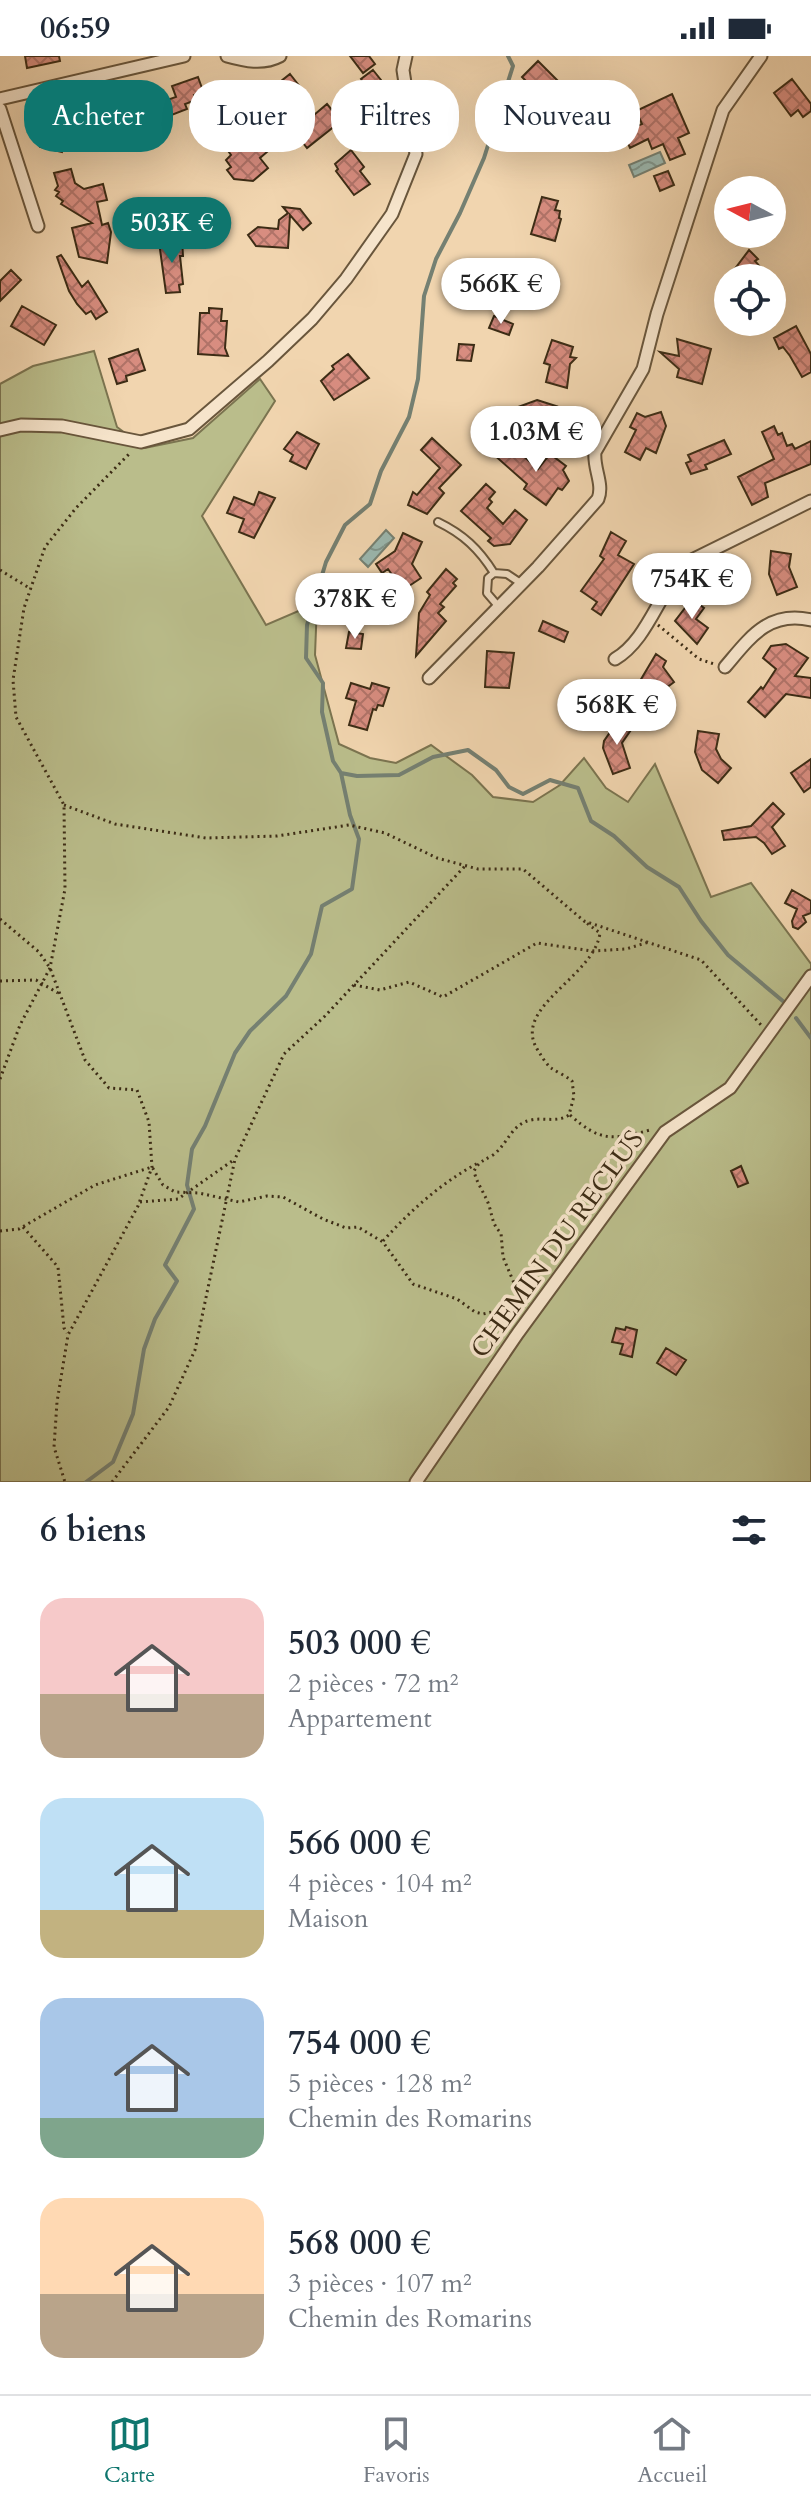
<!DOCTYPE html>
<html lang="fr">
<meta charset="utf-8">
<style>
:root{--surface:#fff;--page:#f6f6f7;--text:#1f2937;--muted:#747a83;--line:#e0e1e3;--accent:#0f766e}
body{margin:0;font-family:Cardo,serif;background:var(--page);color:var(--text);height:100vh;display:flex;flex-direction:column;font-size:30px;white-space:nowrap}
*{box-sizing:border-box;margin:0}
p{font-size:26px;color:var(--muted)}
.icon{flex:none;width:44px;height:44px;fill:none;stroke:currentColor;stroke-width:2;stroke-linecap:round;stroke-linejoin:round}
.map{position:relative;height:1426px;overflow:hidden}
.details{display:flex;flex-direction:column;background:var(--surface);flex:1}
.details>*{flex:none}
.guide{position:absolute;left:24px;top:24px;width:764px;height:72px;display:flex;gap:16px}
.needle{width:52px;rotate:277deg}
.buttons{position:absolute;left:714px;top:120px;display:grid;gap:16px}
.buttons a{display:grid;place-items:center;width:72px;height:72px;border-radius:50%;background:var(--surface);box-shadow:0 8px 32px #0002;font-size:40px}
.price{position:absolute;translate:-50% -68px;padding:0 18px;border-radius:28px;background:#fff;color:#222;font-size:26px;line-height:52px;filter:drop-shadow(0 2px 4px #0008)}
.price::after{content:'';position:absolute;left:50%;top:48px;width:24px;height:18px;margin-left:-12px;background:inherit;clip-path:polygon(0 0,100% 0,50% 100%)}
.price.current{background:var(--accent);color:#fff}
ul{padding:0;list-style:none}
li{display:flex;align-items:center;gap:24px;height:200px;padding:0 40px}
li span{display:grid;place-items:center;flex:none;width:224px;height:160px;border-radius:24px;color:#555}
li>.icon{margin-inline-start:auto}
span .icon{width:96px;height:96px;fill:#fffc;stroke-width:1}
li b{font-size:34px}
h2{display:flex;justify-content:space-between;align-items:center;height:96px;padding:0 40px;font-size:34px}
.chip{padding:0 28px;border-radius:32px;background:var(--surface);box-shadow:0 8px 32px #0002;font-size:28px;line-height:72px}
.chip.current{background:var(--accent);color:#fff}
.status{display:flex;justify-content:space-between;align-items:center;height:56px;padding:0 40px;background:var(--surface);direction:ltr}
.status svg{height:22px;fill:currentColor}
.tab-bar{display:flex;justify-content:space-around;align-items:center;height:112px;border-top:2px solid var(--line);background:var(--surface);font-size:22px;color:var(--muted)}
.tab-bar a{display:grid;justify-items:center;gap:4px}
.tab-bar .current{color:var(--accent)}
.map>svg:first-child{display:block}
.green{fill:#babd8b;stroke:#7b7450;stroke-width:2}
.water{fill:url(#water-waves);stroke:#758072;stroke-width:2}
.lines{fill:none;stroke-linecap:round;stroke-linejoin:round}
.stream{stroke:#758072;stroke-width:4}
.building{fill:url(#building-cross-hatch);stroke:#3c2c15;stroke-width:2}
.lane-casing{stroke:#69563c;stroke-width:10}
.street-casing{stroke:#69563c;stroke-width:15}
.path{stroke:#3c2c15;stroke-width:3;stroke-dasharray:2 4;stroke-linecap:butt}
.lane{stroke:#f6e4cb;stroke-width:6}
.street{stroke:#f6e4cb;stroke-width:11}
.labels{text-anchor:middle;dominant-baseline:central;stroke-width:7;stroke-linejoin:round;paint-order:stroke}
.street-label{font-size:26px;fill:#3c2c15;stroke:#f6e4cb}
</style>
<div class="status"><b>06:59</b><svg viewBox="0 0 49 12"><path d="M0 12V9h3v3zM5 12V6h3v6zM10 12V3h3v9zM15 12V0h3v12zM26 1h20v11H26zM47 4h2v5h-2z"/></svg></div>
<div class="map">
<svg width="811" height="1426" viewBox="0 0 811 1426">
<defs>
<pattern id="water-waves" width="16" height="10" patternUnits="userSpaceOnUse" patternTransform="scale(2)"><rect width="16" height="10" fill="#9bb8b0"/><path d="M0 5q4-4 8 0t8 0" fill="none" stroke="#80968e"/></pattern>
<pattern id="building-cross-hatch" width="8" height="8" patternUnits="userSpaceOnUse" patternTransform="scale(2)"><rect width="8" height="8" fill="#d88d80"/><path d="M0 0l8 8M0 8l8-8" fill="none" stroke="#b07368"/></pattern>
</defs>
<rect width="100%" height="100%" fill="#f1d5af"/>
<filter id="stains"><feTurbulence type="fractalNoise" baseFrequency=".0025" numOctaves="4"/><feColorMatrix values="0 0 0 0 .2 0 0 0 0 .09 0 0 0 0 .02 0 0 0 .5 -.17"/></filter>
<radialGradient id="worn" r=".72"><stop offset=".6" stop-color="#630" stop-opacity="0"/><stop offset="1" stop-color="#630" stop-opacity=".3"/></radialGradient>
<path class="green" d="M94,295L117,371L145,392L193,382L260,323L275,345L202,460L266,569L317,547L315,599L339,688L370,702L396,707L431,689L472,719L493,741L533,746L560,729L584,702L606,732L628,746L655,708L711,841L751,827L811,908V1426H0V328L33,310Z"/>
<path class="water" d="M660,96L665,107L634,121L629,109Z
M386,474L394,482L368,511L360,503Z"/>
<g class="lines">
<path class="stream" d="M508,0L513,10L484,102L460,157L436,203L424,240L418,323L409,361L381,415L370,448L345,469L326,506L307,569L306,602L323,627L322,656L333,705L341,717L357,720L399,719L433,701L468,694L496,714L509,731L523,738L550,724L578,732L591,765L614,780L647,811L679,831L701,865L728,899L784,946
M796,962L811,982
M86,1426L113,1406L133,1358L144,1293L155,1263L177,1225L165,1209L194,1153L187,1129L192,1093L205,1070L235,997L250,975L286,940L311,898L322,850L352,833L359,783L350,759L341,717"/>
</g>
<path class="building" d="M25,0H59L60,5L27,12Z
M350,0H369L375,8L363,17Z
M538,5L562,29L555,35L566,47L548,65L535,52L544,43L522,21Z
M373,14L385,29L372,38L361,23Z
M290,18L301,32L294,38L311,57L314,59L327,48L341,65L307,92L294,75L300,70L286,53L266,67L251,49Z
M198,21L203,35L194,39L196,44L185,48L187,53L148,68L154,85L138,90L132,74L118,80L110,60L123,56L124,59L176,41L172,30Z
M792,23L811,48V55L803,61L798,54L791,60L774,37Z
M672,38L689,77L678,82L685,98L670,104L663,88L652,93L648,83L630,92L623,76L642,68L636,55Z
M49,55L54,80L65,82L62,96L40,91L34,72L37,71L33,60Z
M239,81L243,86H251L256,83L267,96L260,102L268,112L253,125L234,123L227,114L231,111L226,104L231,99L226,92Z
M351,94L364,111L360,115L370,128L354,139L336,115L338,113L335,108Z
M71,113L75,127L84,133L103,128L107,144L97,146L102,169L108,167L111,176L107,207L79,201L72,172L92,167L61,148L63,145L56,140L59,136L55,134L58,130L54,117Z
M668,115L674,129L660,135L654,120Z
M542,141L558,145L555,154L560,155L559,162L561,163L555,185L531,178Z
M283,151L300,153L311,167L303,174L290,159L288,192L256,190L248,179L258,171L278,173L279,164L288,157Z
M182,184L183,200H180L183,228L179,229L180,236L166,237L159,186Z
M749,194L758,203L755,205L761,212L752,222H741L734,214Z
M61,199L82,231L88,225L107,256L96,263L91,255L86,258L77,248L69,235L57,201Z
M514,209L521,222L504,232L510,244L492,253L477,225L492,216L495,220Z
M11,214L21,224L0,245V225Z
M22,250L56,269L44,289L11,270Z
M209,252L222,253L221,265H227L225,292L228,300L198,298L200,257H209Z
M494,260L513,268L509,279L489,272Z
M796,270L811,298V316L802,321L790,300L783,291L779,293L774,282Z
M677,283L711,293L702,328L677,321L679,313L660,296L679,300Z
M552,284L573,291L570,301L576,302L570,308L567,332L546,326L550,309L544,307Z
M459,288L474,289L471,305L457,304Z
M138,293L145,314L126,320L127,325L117,328L109,303Z
M348,298L369,322L334,344L321,325L334,313L332,310Z
M537,344L556,350L536,361L530,380L511,374L518,351Z
M661,356L666,370L656,397L646,392L640,404L625,396L636,374L630,371L637,357L645,361Z
M774,370L778,379L782,377L787,390L792,388L795,393L811,385V408L765,427L768,441L752,449L738,421L774,403L762,376Z
M297,376L319,388L306,413L290,405L293,399L284,393Z
M432,382L461,409L439,432L444,437L427,458L408,449L413,436L417,439L440,412L421,394Z
M724,384L731,398L705,409L707,413L691,418L686,407L691,405L688,399Z
M501,388L514,399L519,396L538,413L550,398L566,410L563,414L569,425L562,434L558,432L546,449L524,433L527,428L493,398Z
M486,428L495,436L489,443L492,446L487,452L503,468L515,454L527,464L510,488L494,490L488,485L491,482L461,455Z
M259,436L275,442L254,482L239,476L244,463L227,457L234,441L254,449Z
M611,476L626,485L618,499L634,508L601,559L592,553L597,546L581,535L604,503L600,500Z
M403,477L422,486L412,508L421,522L403,534L388,513L382,517L376,508L395,495Z
M771,495L791,498L789,511L797,531L777,539L769,518Z
M740,510L748,522L742,526L745,532L732,541L730,539L725,542L717,531L730,523L727,517Z
M446,513L457,523L453,527L456,530L440,548L444,551L438,557L446,565L416,600L419,557L430,539L427,536Z
M692,543L704,552L696,563L708,572L697,588L675,565Z
M543,565L568,576L564,586L539,575Z
M349,576L363,578L361,593L346,592Z
M786,588L808,602L795,620L811,622V642L786,638L765,661L748,646L761,631L763,633L776,613L763,602L771,590Z
M487,595L514,597L509,632L485,631Z
M656,598L666,605L663,611L674,626L662,635L659,631L645,641L637,630Z
M351,627L370,633L372,627L389,632L383,650L378,649L376,654L373,653L367,674L349,669L356,645L346,642Z
M620,662L633,671L622,687L630,712L613,718L603,692L604,685Z
M698,675L719,678L716,693L721,703L731,712L718,727L702,714L695,696Z
M811,703V731L804,736L791,717Z
M773,747L784,758L772,771L785,790L772,798L764,787L756,781L724,784L722,775L751,770Z
M792,834L811,845V857L803,860L806,866L798,873L793,871L792,865L797,853L785,847Z
M741,1110L748,1127L738,1131L731,1115Z
M626,1271L637,1274L632,1301L620,1298L623,1288L612,1286L616,1272L625,1274Z
M666,1292L686,1304L676,1319L657,1307Z"/>
<g class="lines">
<g class="lane-casing">
<path id="lane" d="M438,466C463,478 479,493 494,517
M499,551L487,537L488,522L494,517L507,518L522,528"/>
</g>
<g class="street-casing">
<path id="street" d="M227,0C245,5 263,9 280,0
M0,43L184,0
M0,53L38,170
M0,374L21,369L62,370L141,386L189,373L268,305L312,263L346,223L392,158L416,98L403,14L406,0
M615,603C649,583 659,534 688,506L811,445
M725,611C749,583 768,554 811,564
M429,622L538,511L598,443C604,428 593,412 595,396L643,313L657,258L723,54L761,0
M416,1426L518,1277L665,1076L730,1032L811,920"/>
</g>
<path class="path" d="M0,514L31,533
M658,569L699,603L714,608
M64,749L115,768L206,782L277,780L349,769L385,777L437,802L478,813H523L584,865L701,904L762,970
M0,863L39,896L50,912L85,1004L109,1032L137,1034L149,1066L152,1111L138,1150L68,1279L57,1346L54,1391L65,1426
M0,925L36,924L58,937
M354,929L380,934L409,926L443,941L537,887L592,895L626,893L649,886
M0,1023L20,969L50,912L65,833L64,749L16,661L13,624L24,552L45,491L76,452L130,397
M570,1059C600,1086 613,1084 650,1074
M140,1146L178,1143L235,1103
M23,1171L58,1211L64,1272L67,1277
M0,1175L19,1173L95,1129L152,1111L163,1129L175,1136L199,1137L239,1146L267,1140L283,1141L323,1163L346,1172L358,1171L383,1186L413,1228L457,1243L475,1256L483,1258L505,1253L514,1245L517,1234L503,1201L501,1177C493,1169 493,1164 490,1153C487,1140 477,1129 474,1115C479,1105 485,1104 493,1099C508,1088 511,1068 531,1064C544,1061 557,1067 569,1059L574,1040L572,1025C566,1020 557,1016 551,1012C547,1009 542,1001 539,996C508,952 594,922 600,877L584,865
M383,1185C411,1154 441,1127 478,1107
M112,1426L169,1351L195,1294L235,1103L284,998L325,960L465,810"/>
<use href="#lane" class="lane"/>
<use href="#street" class="street"/>
</g>
<g class="labels">
<g class="street-label">
<text transform="translate(557 1188) rotate(-54)">CHEMIN DU RECLUS</text>
</g>
</g>
<rect width="100%" height="100%" filter="url(#stains)"/>
<rect width="100%" height="100%" fill="url(#worn)"/>
</svg>
<div class="buttons">
<a><svg class="needle" viewBox="-14 -14 28 28"><path d="M0-13l5 13h-10z" fill="#e53935"/><path d="M0 13l5-13h-10z" fill="#747a83"/></svg></a>
<a><svg class="icon" aria-label="locate" viewBox="0 0 24 24"><circle cx="12" cy="12" r="6"/><path d="M12 2v4M12 18v4M2 12h4M18 12h4"/></svg></a>
</div>
<b class="price current" style="left:172px;top:209px">503K €</b>
<b class="price" style="left:501px;top:270px">566K €</b>
<b class="price" style="left:536px;top:418px">1.03M €</b>
<b class="price" style="left:692px;top:565px">754K €</b>
<b class="price" style="left:355px;top:585px">378K €</b>
<b class="price" style="left:617px;top:691px">568K €</b>
<div class="guide">
<a class="chip current">Acheter</a>
<a class="chip">Louer</a>
<a class="chip">Filtres</a>
<a class="chip">Nouveau</a>
</div>
</div>
<section class="details">
<h2>6 biens<svg class="icon" aria-label="filters" viewBox="0 0 24 24"><path d="M4 7h16M4 17h16"/><circle cx="9" cy="7" r="2"/><circle cx="15" cy="17" r="2"/></svg></h2>
<ul>
<li><span style="background:linear-gradient(#f6c9c9 60%,#b9a48a 0)"><svg class="icon" aria-label="home" viewBox="0 0 24 24"><path d="M3 11l9-7 9 7M6 9v11h12V9"/></svg></span><div><b>503 000 €</b><p>2 pièces · 72 m²</p><p>Appartement</p></div></li>
<li><span style="background:linear-gradient(#bfe0f5 70%,#c2b280 0)"><svg class="icon" aria-label="home" viewBox="0 0 24 24"><path d="M3 11l9-7 9 7M6 9v11h12V9"/></svg></span><div><b>566 000 €</b><p>4 pièces · 104 m²</p><p>Maison</p></div></li>
<li><span style="background:linear-gradient(#a9c7e8 75%,#7fa58c 0)"><svg class="icon" aria-label="home" viewBox="0 0 24 24"><path d="M3 11l9-7 9 7M6 9v11h12V9"/></svg></span><div><b>754 000 €</b><p>5 pièces · 128 m²</p><p>Chemin des Romarins</p></div></li>
<li><span style="background:linear-gradient(#ffd9b3 60%,#b9a48a 0)"><svg class="icon" aria-label="home" viewBox="0 0 24 24"><path d="M3 11l9-7 9 7M6 9v11h12V9"/></svg></span><div><b>568 000 €</b><p>3 pièces · 107 m²</p><p>Chemin des Romarins</p></div></li>
</ul>
</section>
<nav class="tab-bar">
<a class="current"><svg class="icon" aria-label="map" viewBox="0 0 24 24"><path d="M3 6l6-2 6 2 6-2v14l-6 2-6-2-6 2zM9 4v14M15 6v14"/></svg>Carte</a>
<a><svg class="icon" aria-label="saved" viewBox="0 0 24 24"><path d="M7 4h10v16l-5-4-5 4z"/></svg>Favoris</a>
<a><svg class="icon" aria-label="home" viewBox="0 0 24 24"><path d="M3 11l9-7 9 7M6 9v11h12V9"/></svg>Accueil</a>
</nav>
